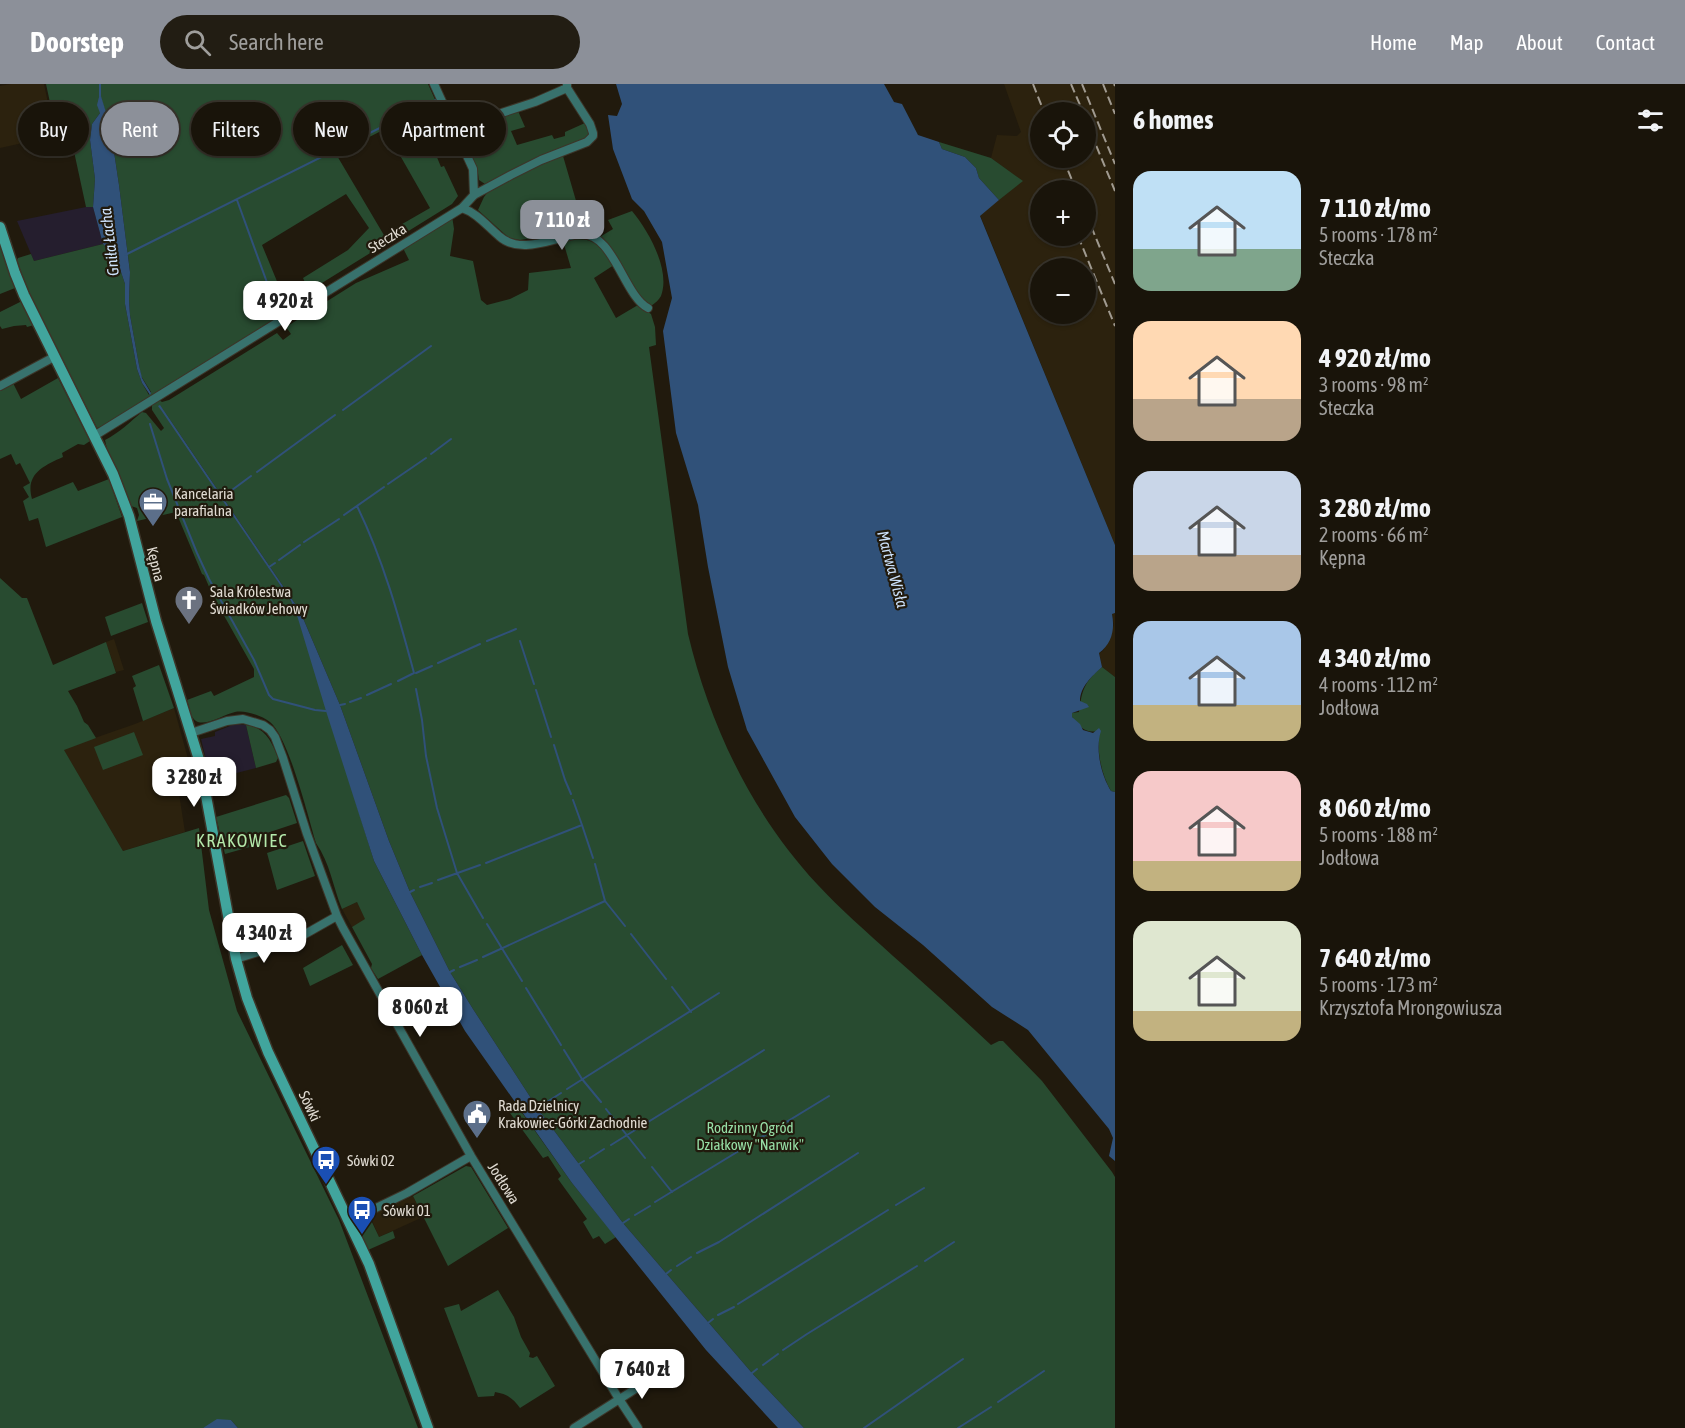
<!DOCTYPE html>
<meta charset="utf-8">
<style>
:root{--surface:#19140a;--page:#221d13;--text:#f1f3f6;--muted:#9f9e9c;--line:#37332b;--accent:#8c9099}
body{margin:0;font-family:"Asap Condensed",sans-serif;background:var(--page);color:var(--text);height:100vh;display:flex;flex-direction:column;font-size:22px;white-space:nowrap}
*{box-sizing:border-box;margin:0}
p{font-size:20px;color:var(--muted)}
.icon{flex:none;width:33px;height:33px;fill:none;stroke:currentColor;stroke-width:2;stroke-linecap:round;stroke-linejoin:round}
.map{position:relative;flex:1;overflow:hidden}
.sheet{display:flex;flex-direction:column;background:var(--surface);width:570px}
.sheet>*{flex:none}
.hud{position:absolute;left:18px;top:18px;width:570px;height:54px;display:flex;gap:12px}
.buttons{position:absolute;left:1030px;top:18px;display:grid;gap:12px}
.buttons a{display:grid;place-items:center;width:66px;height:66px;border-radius:50%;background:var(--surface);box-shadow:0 2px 4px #0004,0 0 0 2px var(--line);font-size:30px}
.price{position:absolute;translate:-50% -51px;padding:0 14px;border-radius:12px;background:#fff;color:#222;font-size:20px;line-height:39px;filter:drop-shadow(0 2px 3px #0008)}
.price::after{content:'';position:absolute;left:50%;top:36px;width:18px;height:14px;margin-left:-9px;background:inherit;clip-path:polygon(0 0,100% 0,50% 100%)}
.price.selected{background:var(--accent);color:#fff}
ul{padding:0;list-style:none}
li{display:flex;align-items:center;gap:18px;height:150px;padding:0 18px}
li span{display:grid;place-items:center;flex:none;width:168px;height:120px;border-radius:18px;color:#555}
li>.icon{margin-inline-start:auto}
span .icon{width:72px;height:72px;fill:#fffc;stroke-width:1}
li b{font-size:26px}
h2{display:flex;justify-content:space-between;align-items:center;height:72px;padding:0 18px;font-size:26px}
.chip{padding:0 21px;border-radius:27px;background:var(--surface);box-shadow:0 2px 4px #0004,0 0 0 2px var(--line);font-size:21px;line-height:54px}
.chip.selected{background:var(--accent);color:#fff}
header{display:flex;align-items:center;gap:36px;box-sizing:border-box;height:84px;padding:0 30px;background:var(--accent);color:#fff}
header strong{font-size:28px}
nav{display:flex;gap:33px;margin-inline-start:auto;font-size:21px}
.search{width:420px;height:54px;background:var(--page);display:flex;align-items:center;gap:15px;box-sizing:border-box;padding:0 21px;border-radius:33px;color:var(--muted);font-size:22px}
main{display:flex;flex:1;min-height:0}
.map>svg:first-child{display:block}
.commercial{fill:#251e2e}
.built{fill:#2c220e;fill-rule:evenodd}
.green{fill:#284b30}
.water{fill:#305179}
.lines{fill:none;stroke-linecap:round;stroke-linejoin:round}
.stream{stroke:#305179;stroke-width:2}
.street-casing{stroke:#3c3529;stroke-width:10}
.secondary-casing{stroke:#3c3529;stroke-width:13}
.street{stroke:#38726d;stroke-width:8}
.secondary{stroke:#41a59d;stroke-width:10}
.rail{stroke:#a09a90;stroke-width:2;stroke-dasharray:9 4.5;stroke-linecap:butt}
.labels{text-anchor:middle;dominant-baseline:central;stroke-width:4.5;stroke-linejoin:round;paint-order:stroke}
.street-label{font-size:15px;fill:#e0dbd2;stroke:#211a0d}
.poi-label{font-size:15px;fill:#e0dbd2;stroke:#211a0d;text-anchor:start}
.park-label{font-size:15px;fill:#96dea6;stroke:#211a0d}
.water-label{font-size:16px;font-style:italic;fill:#cce1fb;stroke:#211a0d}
.quarter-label{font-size:18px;letter-spacing:1.5px;fill:#b4e9ab;stroke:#211a0d}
</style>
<header>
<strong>Doorstep</strong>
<div class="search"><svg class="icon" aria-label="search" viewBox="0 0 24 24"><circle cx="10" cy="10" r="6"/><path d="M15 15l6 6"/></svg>Search here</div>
<nav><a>Home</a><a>Map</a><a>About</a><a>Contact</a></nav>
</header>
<main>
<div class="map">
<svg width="1115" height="1344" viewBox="0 0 1115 1344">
<rect width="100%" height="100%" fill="#211a0d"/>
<path class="commercial" d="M86,123H93L103,160L34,177L17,137Z
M235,640L246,641L256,684L213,695L209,688L201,655L215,652V648Z"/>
<path class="built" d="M11,0H44L55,52L0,64V2Z
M1004,0H1115V461L980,131L1022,97L991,74L997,51L1017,52L1021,48ZM1041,28H1086V74H1041ZM1041,106H1086V152H1041ZM1041,184H1086V230H1041Z
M1115,529V593L1102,583L1099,569L1103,567L1114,541L1112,530Z
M114,555L124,586L116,588L106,558Z
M174,624L197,707L179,710L185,748L123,767L63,665L135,640Z
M357,818L366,836L352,843L342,825Z
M413,1112L423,1133L379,1153L370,1132Z"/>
<path class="green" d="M46,0H428L437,20L397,39L417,72L434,66L441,83L444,82L458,112L452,120L394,156L390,147L430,124L385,45L336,70L388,158L309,207L303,194L348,166L369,144L346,110L262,161L281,207L298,197L303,212L307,217L102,343L97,344L37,226L26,202L17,176L18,174L31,170L34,177L103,160L113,171L121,188L125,200V220L137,285L142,299L149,311L151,308L141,292L139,281L130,231L129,216L130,188L119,101L110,41L100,11V29L92,40L90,56L95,95L93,123H86L70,49L57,51Z
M518,27L525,43L511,47L517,61L552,51L554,55L565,52V48L585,39L590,48L588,54L529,78L485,100L479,96L477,83L463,53C472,36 500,32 518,27Z
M939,58L991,74L1023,97L999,116L979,94L976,84L965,73L942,65Z
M563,72L579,127L583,146L520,156L509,154L478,126C480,122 482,117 484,113C498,94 541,80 563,72Z
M632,127C648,146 671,186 661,212C659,216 655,219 651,222L642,219L598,154L613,145L608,136Z
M452,132L454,145L450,172L473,177L481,216L487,221L510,215L528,206L529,189L571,184L563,157C593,152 597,158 614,181L594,194L616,234L638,221L651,230L655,243L656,261L649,263L688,550C710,642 752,730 817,800C840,825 867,848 893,872C926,901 959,931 991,961L999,957H1003L1042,997L1112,1088L1115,1093V1344H804L752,1289L623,1139L538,1025L473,925L450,888L410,808L389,757L340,621L300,527L160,321L291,517L297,528L374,777L422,871L378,895L371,884L372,880L352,843L365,835L357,818L342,825C333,803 330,779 316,759C308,733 289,654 270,638C262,632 246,626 235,628C225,630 205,643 196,637C190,633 189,622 187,616L211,607L214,612L254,593V585L213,512L204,491L202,490L176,428L137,437L139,431L137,424L131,422L107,365L105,356C119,349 130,338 142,328L146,329L161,347L164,344L152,326V321L159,316L162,318L169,316L277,249L283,256L291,250L286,243L356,199L409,176L404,166L405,163Z
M0,158L15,204L0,210Z
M20,218H22L34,241L27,243L26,241L14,242L2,245L0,242V228Z
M58,294L90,357L84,361L78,360L62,369L63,373C43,382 25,390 32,415L73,398L78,407L109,395L122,433L46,463L38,434L29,437L23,417L29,413L23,403L30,399L20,379L16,381L11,370L0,375V307L13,299L21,315Z
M0,494L22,514H27L53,581L106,558L116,589L68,607L77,622L84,638L88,641L96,654L64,666L123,767L199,744L209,826L237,927L339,1136L418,1344H238L231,1336L203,1344H0Z
M142,519L148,538L111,552L105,533Z
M159,581L174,624L143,637L133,604L136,602L132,592Z
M1102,583L1115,593V708L1111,707C1101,690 1096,665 1100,646C1086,651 1080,643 1072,633V629L1079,628C1082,606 1084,598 1102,583Z
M246,641C265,643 272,658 278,674L276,678L256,684Z
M134,648L143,671L103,686L94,663Z
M286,711L289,714L297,739L261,751L264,759L225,770L216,733Z
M303,757L315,792L277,806L267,769Z
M342,861L353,881L310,902L303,884Z
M518,1023L572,1099L616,1153L605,1160L599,1152L593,1155L583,1138L587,1135L558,1095L561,1092L548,1072L543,1074L510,1029Z
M466,1082L471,1083L508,1144L448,1182L413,1112Z
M371,1136L379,1153L393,1147L395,1154L368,1166L362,1153L363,1152L361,1144Z
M498,1206L514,1233L521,1253L530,1269L529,1273L533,1274L537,1272L555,1302L520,1324C513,1314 507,1310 495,1308L494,1312L478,1313L444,1224L459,1220L461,1227Z"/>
<path class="water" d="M616,0H884L894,18L902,20L918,51L939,58L942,65L965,73L976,84L979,94L999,116L980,132L1115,461V529L1112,530C1115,545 1112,560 1099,569L1102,583C1092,592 1080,603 1080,617L1087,620L1089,623L1072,629V633L1080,640L1083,646L1093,649L1099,644L1101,647C1095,665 1101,691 1111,707L1115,708V1077L1109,1072L1113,1054L1109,1045L1028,946L992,923L923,861L875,823L832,780L795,733L747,646L728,583L708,483L698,421L676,349L663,247L672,214L662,158L644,127L632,115L613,65L608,31L617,32L622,20Z
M100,9L110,41L119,101L130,188L129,216L130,231L139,281L142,294L151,309L150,311L142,299L137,285L125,220V200L121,188L113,171L103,160L93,123L95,95L90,56L92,40L100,29L97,21Z
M160,321L300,527L340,621L389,757L410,808L450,888L473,925L538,1025L623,1139L752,1289L804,1344H778L706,1266L572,1099L465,947L422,871L374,777L326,627L296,528L291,517L161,326L158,322Z
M217,1335L231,1336L238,1344H203Z"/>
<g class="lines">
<path class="stream" d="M100,12V0
M237,116L277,226
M125,171L436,16
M343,326L431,262
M150,340L167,395L197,469L209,495L254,576L269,611L273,615L315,626L326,627
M431,370L451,355
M257,388L335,331
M388,400L426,374
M232,406L251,392
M357,422C383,475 399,533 414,589L398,597
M344,431L384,403
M304,458L339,435
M279,476L300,461
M269,483L275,479
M487,557L516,545
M520,557L534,600
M438,579L480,560
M416,589L432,582
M416,605L422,636L426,672L437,724L457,789L483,834
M536,606L551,653
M367,611L391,600
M350,618L361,614
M340,621L345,620
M554,661L565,696L571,710
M573,716L582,741
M486,779L582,741L593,774
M595,780L605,817
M438,796L480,781
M420,803L432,799
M410,808L414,806
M487,840L522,897
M631,850L666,895
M483,873L605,817L625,842
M460,883L477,876
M450,888L454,886
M672,903L691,928
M526,904L561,961
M564,966L582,995L601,1018
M567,1005L719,909
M547,1018L561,1009
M606,1025L645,1074
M611,1061L764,966
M590,1074L604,1065
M579,1080L584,1077
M652,1083L672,1108
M655,1118L829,1012
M896,1121L924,1104
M635,1131L650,1122
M623,1139L629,1135
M697,1169L719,1158L858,1069
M925,1177L954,1158
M677,1182L691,1173
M666,1190L671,1186
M738,1220L888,1126
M718,1231L734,1223
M708,1239L713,1235
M783,1266L807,1250L917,1182
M763,1281L778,1270
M752,1289L757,1285
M998,1318L1044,1287
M864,1344L963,1275
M958,1344L991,1323"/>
<g class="street-casing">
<path id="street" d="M434,0L473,85L474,111
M457,48L480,36L535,18L567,4
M462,124C477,129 487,142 499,152C521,172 554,153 580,150C613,147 624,212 648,224
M0,302L54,273
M94,352L462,124L474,111L511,91L541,76L587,58L593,52V49L590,40L567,4V0
M191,649L227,637L243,635L263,641L270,646L275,653L283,674L307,750L337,832L343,844L471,1072L619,1315L638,1344
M236,875L283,860L300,853L337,832
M349,1137L407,1109L471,1072
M574,1344L651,1295"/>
</g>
<g class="secondary-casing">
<path id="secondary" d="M0,143L15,189L24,211L113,390L129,432L156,537L200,679L236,875L247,914L268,968L369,1180L428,1344"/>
</g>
<use href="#street" class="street"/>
<use href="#secondary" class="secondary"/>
<path class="rail" d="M1033,0L1044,28
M1071,0L1083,28
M1082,0L1115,80
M1103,0L1115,30
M1114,0L1115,2
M1086,37L1115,107
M1063,74L1076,106
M1086,130L1115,200
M1078,152L1115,242"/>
</g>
<defs>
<g id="office-pin" transform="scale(1.5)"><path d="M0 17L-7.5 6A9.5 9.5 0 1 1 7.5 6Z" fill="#5c6f8a" stroke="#211a0d"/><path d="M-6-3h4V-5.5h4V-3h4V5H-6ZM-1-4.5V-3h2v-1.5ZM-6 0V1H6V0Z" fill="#fff"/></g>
<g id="church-pin" transform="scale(1.5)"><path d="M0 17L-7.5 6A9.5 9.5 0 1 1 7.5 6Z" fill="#6b7280" stroke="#211a0d"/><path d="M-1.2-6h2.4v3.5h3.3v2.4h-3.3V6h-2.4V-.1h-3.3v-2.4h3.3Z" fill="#fff"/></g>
<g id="civic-pin" transform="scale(1.5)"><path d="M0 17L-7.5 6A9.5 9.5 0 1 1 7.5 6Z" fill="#5c6f8a" stroke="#211a0d"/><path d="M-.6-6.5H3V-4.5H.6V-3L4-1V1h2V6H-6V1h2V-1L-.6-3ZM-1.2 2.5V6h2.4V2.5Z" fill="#fff"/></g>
<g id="bus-pin" transform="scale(1.5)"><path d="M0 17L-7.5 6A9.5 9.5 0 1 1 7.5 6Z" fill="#1a4fb4" stroke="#211a0d"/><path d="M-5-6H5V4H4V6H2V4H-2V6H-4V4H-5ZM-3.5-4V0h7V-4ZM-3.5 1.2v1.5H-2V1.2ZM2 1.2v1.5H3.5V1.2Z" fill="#fff"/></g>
</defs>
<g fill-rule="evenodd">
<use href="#office-pin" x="153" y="418"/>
<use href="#church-pin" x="189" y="516"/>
<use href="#civic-pin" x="477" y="1030"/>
<use href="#bus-pin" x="326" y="1076"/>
<use href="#bus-pin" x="362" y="1126"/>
</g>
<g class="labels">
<g class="street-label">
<text transform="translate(387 154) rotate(-32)">Steczka</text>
<text transform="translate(156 480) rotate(76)">Kępna</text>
<text transform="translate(310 1022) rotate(65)">Sówki</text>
<text transform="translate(504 1099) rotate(58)">Jodłowa</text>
</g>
<g class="poi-label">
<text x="174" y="409">Kancelaria<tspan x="174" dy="17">parafialna</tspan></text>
<text x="210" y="507">Sala Królestwa<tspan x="210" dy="17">Świadków Jehowy</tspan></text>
<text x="498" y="1021">Rada Dzielnicy<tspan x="498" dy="17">Krakowiec-Górki Zachodnie</tspan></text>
<text x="347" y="1076">Sówki 02</text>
<text x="383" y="1126">Sówki 01</text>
</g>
<g class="park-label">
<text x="750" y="1043">Rodzinny Ogród<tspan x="750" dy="17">Działkowy "Narwik"</tspan></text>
</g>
<g class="water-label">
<text transform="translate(109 158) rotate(-97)">Gniła Łacha</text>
<text transform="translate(893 485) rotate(75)">Martwa Wisła</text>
</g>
<g class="quarter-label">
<text x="242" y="756">KRAKOWIEC</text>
</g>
</g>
</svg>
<div class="buttons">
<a><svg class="icon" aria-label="locate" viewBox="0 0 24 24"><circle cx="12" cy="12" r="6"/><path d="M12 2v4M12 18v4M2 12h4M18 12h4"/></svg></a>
<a>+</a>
<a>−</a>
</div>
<b class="price selected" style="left:562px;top:167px">7 110 zł</b>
<b class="price" style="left:285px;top:248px">4 920 zł</b>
<b class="price" style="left:194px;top:724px">3 280 zł</b>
<b class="price" style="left:264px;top:880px">4 340 zł</b>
<b class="price" style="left:420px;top:954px">8 060 zł</b>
<b class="price" style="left:642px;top:1316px">7 640 zł</b>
<div class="hud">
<a class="chip">Buy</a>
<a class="chip selected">Rent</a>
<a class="chip">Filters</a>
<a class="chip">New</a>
<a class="chip">Apartment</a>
</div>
</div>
<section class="sheet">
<h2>6 homes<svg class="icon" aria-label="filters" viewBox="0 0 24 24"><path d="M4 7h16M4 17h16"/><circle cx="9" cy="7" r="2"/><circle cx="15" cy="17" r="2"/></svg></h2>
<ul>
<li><span style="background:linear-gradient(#bfe0f5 65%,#7fa58c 0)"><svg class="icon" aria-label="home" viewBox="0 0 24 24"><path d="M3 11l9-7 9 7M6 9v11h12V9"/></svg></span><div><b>7 110 zł/mo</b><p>5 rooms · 178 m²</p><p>Steczka</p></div></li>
<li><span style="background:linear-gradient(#ffd9b3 65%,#b9a48a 0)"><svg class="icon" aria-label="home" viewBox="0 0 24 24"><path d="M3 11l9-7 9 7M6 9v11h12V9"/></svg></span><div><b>4 920 zł/mo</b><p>3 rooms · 98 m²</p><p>Steczka</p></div></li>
<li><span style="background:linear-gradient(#c9d6e8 70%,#b9a48a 0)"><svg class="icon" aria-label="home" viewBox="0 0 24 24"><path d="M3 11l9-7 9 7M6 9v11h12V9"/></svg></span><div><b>3 280 zł/mo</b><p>2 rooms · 66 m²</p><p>Kępna</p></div></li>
<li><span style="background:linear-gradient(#a9c7e8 70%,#c2b280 0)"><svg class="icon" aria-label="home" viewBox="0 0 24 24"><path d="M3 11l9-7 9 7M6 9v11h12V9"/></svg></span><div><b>4 340 zł/mo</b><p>4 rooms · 112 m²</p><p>Jodłowa</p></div></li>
<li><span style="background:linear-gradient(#f6c9c9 75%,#c2b280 0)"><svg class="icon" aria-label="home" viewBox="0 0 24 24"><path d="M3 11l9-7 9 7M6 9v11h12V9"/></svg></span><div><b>8 060 zł/mo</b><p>5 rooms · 188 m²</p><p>Jodłowa</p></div></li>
<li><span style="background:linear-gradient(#dfe7d0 75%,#c2b280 0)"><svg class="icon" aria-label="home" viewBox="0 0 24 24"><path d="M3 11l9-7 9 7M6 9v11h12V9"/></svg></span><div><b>7 640 zł/mo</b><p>5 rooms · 173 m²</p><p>Krzysztofa Mrongowiusza</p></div></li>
</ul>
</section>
</main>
